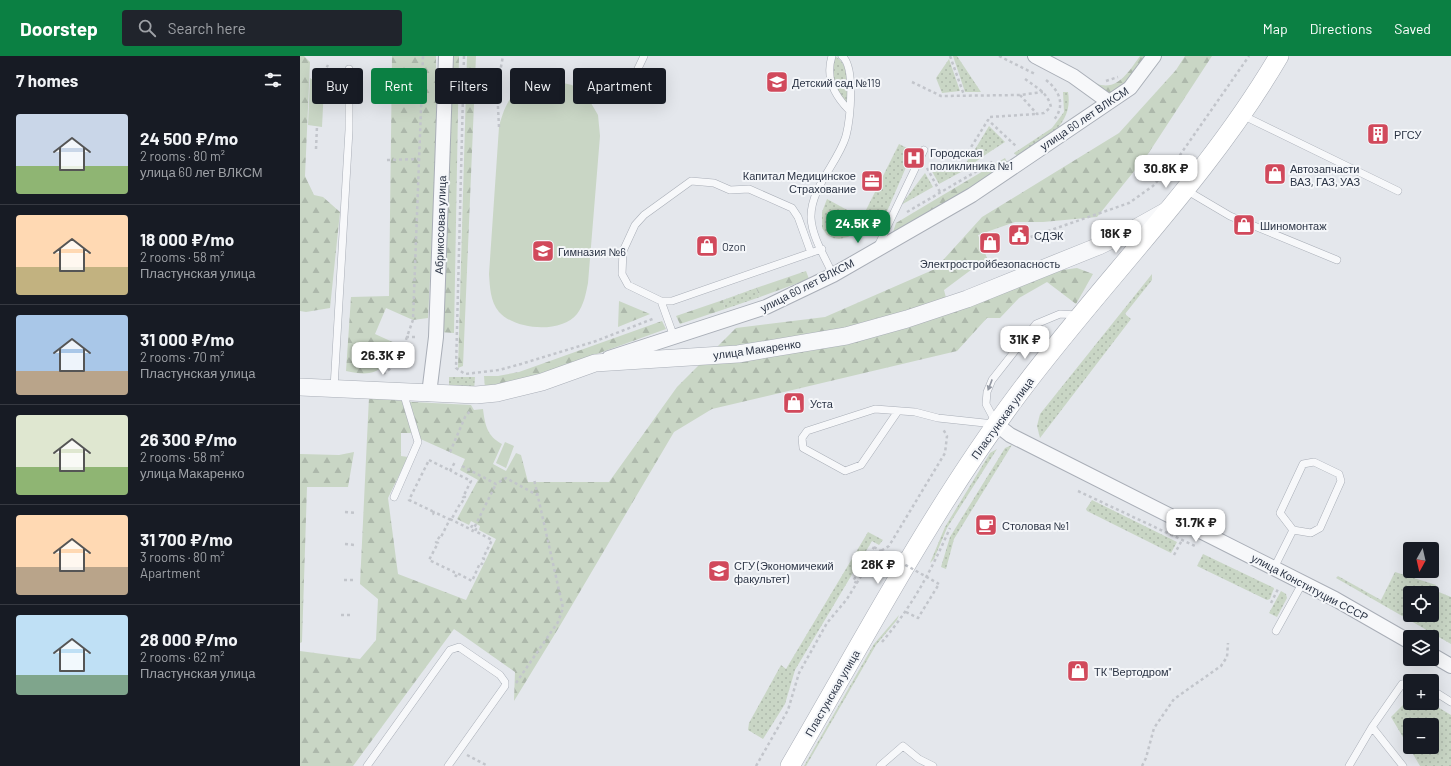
<!DOCTYPE html>
<meta charset="utf-8">
<style>
:root{--surface:#171b24;--page:#20242c;--text:#f1f3f6;--muted:#9ea1a6;--line:#363941;--accent:#0b8043}
body{margin:0;font-family:Barlow,sans-serif;background:var(--page);color:var(--text);height:100vh;display:flex;flex-direction:column;font-size:15px;white-space:nowrap}
*{box-sizing:border-box;margin:0}
p{font-size:13px;color:var(--muted)}
.icon{flex:none;width:22px;height:22px;fill:none;stroke:currentColor;stroke-width:2;stroke-linecap:round;stroke-linejoin:round}
.map{position:relative;flex:1;overflow:hidden}
.details{display:flex;flex-direction:column;background:var(--surface);width:300px}
.details>*{flex:none}
.guide{position:absolute;left:12px;top:12px;width:380px;height:36px;display:flex;gap:8px}
.needle{width:26px;rotate:188deg}
.tools{position:absolute;left:1103px;top:486px;display:grid;gap:8px}
.tools a{display:grid;place-items:center;width:36px;height:36px;border-radius:4px;background:var(--surface);box-shadow:0 4px 16px #0002;font-size:20px}
.price{position:absolute;translate:-50% -34px;padding:0 9px;border-radius:8px;background:#fff;color:#222;font-size:13px;line-height:26px;filter:drop-shadow(0 1px 2px #0008)}
.price::after{content:'';position:absolute;left:50%;top:24px;width:12px;height:9px;margin-left:-6px;background:inherit;clip-path:polygon(0 0,100% 0,50% 100%)}
.price.on{background:var(--accent);color:#fff}
ul{padding:0;list-style:none}
li{display:flex;align-items:center;gap:12px;height:100px;padding:0 16px}
li+li{border-top:1px solid var(--line)}
li span{display:grid;place-items:center;flex:none;width:112px;height:80px;border-radius:4px;color:#555}
li>.icon{margin-inline-start:auto}
span .icon{width:48px;height:48px;fill:#fffc;stroke-width:1}
li b{font-size:17px}
h2{display:flex;justify-content:space-between;align-items:center;height:48px;padding:0 16px;font-size:17px}
.pill{padding:0 14px;border-radius:4px;background:var(--surface);box-shadow:0 4px 16px #0002;font-size:14px;line-height:36px}
.pill.on{background:var(--accent);color:#fff}
header{display:flex;align-items:center;gap:24px;box-sizing:border-box;height:56px;padding:0 20px;background:var(--accent);color:#fff}
header strong{font-size:19px}
nav{display:flex;gap:22px;margin-inline-start:auto;font-size:14px}
.search{width:280px;height:36px;background:var(--page);display:flex;align-items:center;gap:10px;box-sizing:border-box;padding:0 14px;border-radius:4px;color:var(--muted);font-size:15px}
main{display:flex;flex:1;min-height:0}
.map>svg:first-child{display:block}
.grass{fill:url(#grass-dots);fill-rule:evenodd}
.forest{fill:url(#forest-firs);fill-rule:evenodd}
.park{fill:#c9d6c5}
.lines{fill:none;stroke-linecap:round;stroke-linejoin:round}
.service-casing{stroke:#a9aeb7;stroke-width:8}
.minor-casing{stroke:#a9aeb7;stroke-width:16}
.tertiary-casing{stroke:#a9aeb7;stroke-width:18}
.secondary-casing{stroke:#a9aeb7;stroke-width:20}
.path{stroke:#c2c5cb;stroke-width:2.5;stroke-dasharray:3 3;stroke-linecap:butt}
.service{stroke:#f7f8fa;stroke-width:7}
.minor{stroke:#f7f8fa;stroke-width:14}
.tertiary{stroke:#f7f8fa;stroke-width:17}
.secondary{stroke:#fff;stroke-width:19}
.path-bridge{stroke:#c2c5cb;stroke-width:2.5;stroke-dasharray:3 3;stroke-linecap:butt}
.oneway{fill:#9196a0}
.labels{text-anchor:middle;dominant-baseline:central;stroke-width:4;stroke-linejoin:round;paint-order:stroke}
.poi-label{font-size:11px;fill:#2b3445;stroke:#f4f6f9;text-anchor:start}
.street-label{font-size:11px;fill:#2b3445;stroke:#f4f6f9}
</style>
<header>
<strong>Doorstep</strong>
<div class="search"><svg class="icon" aria-label="search" viewBox="0 0 24 24"><circle cx="10" cy="10" r="6"/><path d="M15 15l6 6"/></svg>Search here</div>
<nav><a>Map</a><a>Directions</a><a>Saved</a></nav>
</header>
<main>
<section class="details">
<h2>7 homes<svg class="icon" aria-label="filters" viewBox="0 0 24 24"><path d="M4 7h16M4 17h16"/><circle cx="9" cy="7" r="2"/><circle cx="15" cy="17" r="2"/></svg></h2>
<ul>
<li><span style="background:linear-gradient(#c9d6e8 65%,#8fb573 0)"><svg class="icon" aria-label="home" viewBox="0 0 24 24"><path d="M3 11l9-7 9 7M6 9v11h12V9"/></svg></span><div><b>24 500 ₽/mo</b><p>2 rooms · 80 m²</p><p>улица 60 лет ВЛКСМ</p></div></li>
<li><span style="background:linear-gradient(#ffd9b3 65%,#c2b280 0)"><svg class="icon" aria-label="home" viewBox="0 0 24 24"><path d="M3 11l9-7 9 7M6 9v11h12V9"/></svg></span><div><b>18 000 ₽/mo</b><p>2 rooms · 58 m²</p><p>Пластунская улица</p></div></li>
<li><span style="background:linear-gradient(#a9c7e8 70%,#b9a48a 0)"><svg class="icon" aria-label="home" viewBox="0 0 24 24"><path d="M3 11l9-7 9 7M6 9v11h12V9"/></svg></span><div><b>31 000 ₽/mo</b><p>2 rooms · 70 m²</p><p>Пластунская улица</p></div></li>
<li><span style="background:linear-gradient(#dfe7d0 65%,#8fb573 0)"><svg class="icon" aria-label="home" viewBox="0 0 24 24"><path d="M3 11l9-7 9 7M6 9v11h12V9"/></svg></span><div><b>26 300 ₽/mo</b><p>2 rooms · 58 m²</p><p>улица Макаренко</p></div></li>
<li><span style="background:linear-gradient(#ffd9b3 65%,#b9a48a 0)"><svg class="icon" aria-label="home" viewBox="0 0 24 24"><path d="M3 11l9-7 9 7M6 9v11h12V9"/></svg></span><div><b>31 700 ₽/mo</b><p>3 rooms · 80 m²</p><p>Apartment</p></div></li>
<li><span style="background:linear-gradient(#bfe0f5 75%,#7fa58c 0)"><svg class="icon" aria-label="home" viewBox="0 0 24 24"><path d="M3 11l9-7 9 7M6 9v11h12V9"/></svg></span><div><b>28 000 ₽/mo</b><p>2 rooms · 62 m²</p><p>Пластунская улица</p></div></li>
</ul>
</section>
<div class="map">
<svg width="1151" height="710" viewBox="0 0 1151 710">
<defs>
<pattern id="grass-dots" width="8" height="8" patternUnits="userSpaceOnUse"><rect width="8" height="8" fill="#c9d6c5"/><path d="M2 2h.1M6 6h.1" fill="none" stroke="#adb8ab" stroke-width="1.8" stroke-linecap="round"/></pattern>
<pattern id="forest-firs" width="22" height="20" patternUnits="userSpaceOnUse"><rect width="22" height="20" fill="#c9d6c5"/><path d="M5 1l3.5 6h-7zM16 11l3.5 6h-7z" fill="#adb8ab"/></pattern>
</defs>
<rect width="100%" height="100%" fill="#e4e7ec"/>
<path class="grass" d="M535,0C551,10 548,30 547,46C545,44 542,42 540,40C533,32 532,9 535,0Z
M653,0H657L681,36H665Z
M649,3L660,35L642,37L636,22Z
M763,36H768C774,70 743,84 719,102L714,97L752,72L764,56Z
M689,70L705,86L688,97L677,90Z
M599,88L613,95L585,160L548,181L539,183L533,182L527,179L522,172V156L527,143L562,162Z
M629,110H658L661,116L639,128Z
M625,117L633,131L601,149Z
M852,218V224L825,258L831,263L740,382L737,370L740,358Z
M456,232L460,241L425,253L423,244Z
M149,321H175L174,335L149,334Z
M712,389L654,483L646,513L641,511L650,481L705,392Z
M697,393L647,472L634,503L630,507L645,471L690,397Z
M792,444L877,486L871,497L787,455L786,453Z
M568,476L583,484L579,489L572,485L495,614L485,648L463,683L448,674L449,667L481,609L486,613Z
M903,498L974,532L970,543L967,544L897,510Z
M1095,516L1136,529L1134,534L1151,541V588L1036,522L1038,520L1081,544ZM1110,537H1132V559H1110Z
M981,535L986,538L987,542L977,561L969,557Z
M599,559L597,564L576,589L506,710H504L574,588Z
M1110,642V647H1131L1151,659V710H1120L1091,661ZM1110,669H1132V691H1110Z"/>
<path class="forest" d="M0,0H4L10,6L5,120L14,139L23,141L40,156L30,252L6,256L0,255Z
M92,0H136V103L128,262L113,264L86,252L75,278L97,288C84,314 76,322 46,315L51,241L89,240Z
M148,0H159L154,277L140,276Z
M167,0H176L163,310L158,312Z
M840,0H849L822,32L804,39L784,21C789,23 796,28 801,29C820,33 831,12 840,0Z
M885,0H912L848,98L797,161L743,166H715L678,179L687,202L644,234L650,257L755,215L777,212L793,218L776,248L747,226L719,242L700,262H687L657,295L412,353L374,376L258,573L214,645L215,616L154,573L53,710H0V595L60,603L76,584L78,543L60,528L69,341L113,346L171,349L174,354L183,353C185,369 187,380 202,388L193,408L206,415L216,397L221,399L228,426H309L377,331L436,272L525,261L635,213L682,161L819,77L876,14ZM101,377H115L116,381L165,403L160,414L178,424L157,463L169,469L171,465L180,470L179,474L196,483L166,544L98,518L88,442L108,401L101,400Z
M677,90L688,97L661,116L658,110H664Z
M705,102L708,108L670,133L593,176L596,167Z
M506,215L509,223L460,241L456,232Z
M423,244L425,253L380,268L376,260Z
M319,245L350,258L318,271Z
M362,265L366,273L247,316L185,333L184,320H198L219,316Z
M54,396L48,431H7L2,586L0,587V398L39,399Z"/>
<path class="park" d="M10,22L24,31L22,71L8,69Z
M250,24L272,29L288,42L298,59L300,80L288,227C286,237 284,249 277,258C261,278 215,274 199,256C190,245 190,231 189,218L199,71C207,39 217,29 250,24Z
M205,386L214,390L206,412L196,407Z"/>
<g class="lines">
<g class="service-casing">
<path id="service" d="M532,0C525,22 534,39 549,54
M334,21L344,0
M942,59L1098,135
M886,134L930,160L1037,204
M577,192L624,94
M511,197L498,161L492,152L449,133L430,134L414,127L391,125L344,159L335,169L323,195L322,218L328,229L361,245H372L516,195L522,193
M533,219C525,201 512,181 511,162C510,132 538,107 546,80C550,64 556,11 542,0
M361,245L374,281
M34,332L49,74V13
M598,355L561,409L545,415L503,392L502,382L507,375L575,353L615,356L638,362L694,368
M696,367L686,348L687,336L692,324L736,268L760,258L778,259
M94,441L118,386L103,336
M974,512L993,474L1011,477L1020,472L1041,425L1039,418L1014,406L1003,408L980,457L993,474
M976,575L1003,526
M1132,634L1151,646
M1072,671L1103,710
M67,710L150,594L159,591L200,619L205,626V630L148,710
M580,710L603,690L619,703L633,710
M1049,710L1072,671L1102,628L1110,627"/>
</g>
<g class="minor-casing">
<path id="minor" d="M735,0L773,20L809,46
M309,302L466,251L533,219L672,139L830,32L854,0
M129,338L136,281L146,0
M696,368L710,379L1035,543L1110,586
M1132,599L1151,610"/>
</g>
<g class="tertiary-casing">
<path id="tertiary" d="M0,331L176,339L197,337L242,326L295,307L438,298L546,280L607,263L667,243L799,190L832,174L866,155"/>
</g>
<g class="secondary-casing">
<path id="secondary" d="M490,710C563,585 632,453 719,337C804,223 907,123 979,0"/>
</g>
<path class="path" d="M164,0L156,312L165,318L199,314L221,308L296,285L355,262
M650,0L664,39
M699,0L735,18
M746,24C760,35 766,50 753,65
M806,25L818,21
M612,26L641,40L720,39L743,36
M18,27L28,9
M720,39L737,58L744,57L751,51C748,37 736,31 725,23
M690,61L736,58
M199,71L197,32L203,0
M16,93L17,70
M668,96L688,64L717,91
M87,104L119,103
M627,112L640,136
M607,156L694,105
M725,183L829,147L853,130L880,99L949,0
M106,281H118
M83,318C100,309 106,282 113,264L123,0
M150,396L165,361L171,354
M129,404L149,414L150,413L151,415L171,425L163,441H165L161,448H160L151,464L134,456L133,458L131,457L132,455L109,444Z
M162,410L196,428L206,422L237,439
M150,415L155,406
M778,435L895,490
M45,456L56,457
M150,463L170,473L172,470L176,473L175,475L192,484L183,502L184,503L182,508L180,507L172,525L157,517L156,520L153,518L154,516L129,504L138,487L136,486L140,480L141,481Z
M172,476L196,428
M45,488L55,489
M874,499L882,484
M44,524H53
M557,527L553,525L574,491
M971,547L979,531
M606,556L618,562L639,528
M41,559H52
M582,586C613,549 631,515 650,472
M1113,603L1120,607
M216,627L258,566L263,552L234,423
M167,699L188,710
M456,710L488,654L499,617L527,567L547,543L574,499L589,490L645,397L647,380L643,373
M842,710L846,702L854,672L874,643L921,610L927,601L928,587"/>
<use href="#service" class="service"/>
<use href="#minor" class="minor"/>
<use href="#tertiary" class="tertiary"/>
<use href="#secondary" class="secondary"/>
<path class="path-bridge" d="M574,491L639,528"/>
</g>
<defs><path id="oneway-solid" d="M-6-.8H1V-3.2L6.5 0L1 3.2V.8H-6Z"/></defs>
<use class="oneway" href="#oneway-solid" transform="translate(690 329) rotate(111)"/>
<defs>
<g id="school-square" transform="scale(1.15)"><rect x="-9" y="-9" width="18" height="18" rx="4" fill="#d1495b" stroke="#f4f6f9"/><path d="M0-5L7-2L0 1L-7-2ZM-4 1L0 2.5L4 1V4Q0 6-4 4Z" fill="#fff"/></g>
<g id="building-square" transform="scale(1.15)"><rect x="-9" y="-9" width="18" height="18" rx="4" fill="#d1495b" stroke="#f4f6f9"/><path d="M-4-6H4V6H1V3H-1V6H-4ZM-2.5-4.3h1.7v1.8h-1.7ZM.8-4.3h1.7v1.8H.8ZM-2.5-1h1.7V.8h-1.7ZM.8-1h1.7V.8H.8Z" fill="#fff"/></g>
<g id="hospital-square" transform="scale(1.15)"><rect x="-9" y="-9" width="18" height="18" rx="4" fill="#d1495b" stroke="#f4f6f9"/><path d="M-5-5h3v3.5h4V-5h3V5h-3V1.5h-4V5h-3Z" fill="#fff"/></g>
<g id="shop-square" transform="scale(1.15)"><rect x="-9" y="-9" width="18" height="18" rx="4" fill="#d1495b" stroke="#f4f6f9"/><path d="M-5-2.5h2.3a2.7 3.5 0 0 1 5.4 0H5L5.5 6h-11ZM-1.5-2.5h3a1.5 2.3 0 0 0-3 0Z" fill="#fff"/></g>
<g id="office-square" transform="scale(1.15)"><rect x="-9" y="-9" width="18" height="18" rx="4" fill="#d1495b" stroke="#f4f6f9"/><path d="M-6-3h4V-5.5h4V-3h4V5H-6ZM-1-4.5V-3h2v-1.5ZM-6 0V1H6V0Z" fill="#fff"/></g>
<g id="civic-square" transform="scale(1.15)"><rect x="-9" y="-9" width="18" height="18" rx="4" fill="#d1495b" stroke="#f4f6f9"/><path d="M-.6-6.5H3V-4.5H.6V-3L4-1V1h2V6H-6V1h2V-1L-.6-3ZM-1.2 2.5V6h2.4V2.5Z" fill="#fff"/></g>
<g id="cafe-square" transform="scale(1.15)"><rect x="-9" y="-9" width="18" height="18" rx="4" fill="#d1495b" stroke="#f4f6f9"/><path d="M-5.5-4.5H6V0H3Q3 3.5 0 3.5H-2.5Q-5.5 3.5-5.5 0ZM3-3.2v2h1.7v-2ZM-6 4.5H4V6H-6Z" fill="#fff"/></g>
<g id="university-square" transform="scale(1.15)"><rect x="-9" y="-9" width="18" height="18" rx="4" fill="#d1495b" stroke="#f4f6f9"/><path d="M0-5L7-2L0 1L-7-2ZM-4 1L0 2.5L4 1V4Q0 6-4 4Z" fill="#fff"/></g>
</defs>
<g fill-rule="evenodd">
<use href="#school-square" x="477" y="26"/>
<use href="#building-square" x="1078" y="78"/>
<use href="#hospital-square" x="614" y="102"/>
<use href="#shop-square" x="975" y="118"/>
<use href="#office-square" x="572" y="125"/>
<use href="#shop-square" x="944" y="169"/>
<use href="#civic-square" x="719" y="179"/>
<use href="#shop-square" x="690" y="187"/>
<use href="#shop-square" x="407" y="190"/>
<use href="#school-square" x="243" y="195"/>
<use href="#shop-square" x="494" y="347"/>
<use href="#cafe-square" x="686" y="469"/>
<use href="#university-square" x="419" y="515"/>
<use href="#shop-square" x="778" y="615"/>
</g>
<g class="labels">
<g class="poi-label">
<text x="492" y="26">Детский сад №119</text>
<text x="1094" y="78">РГСУ</text>
<text x="630" y="96">Городская<tspan x="630" dy="13">поликлиника №1</tspan></text>
<text x="990" y="112">Автозапчасти<tspan x="990" dy="13">ВАЗ, ГАЗ, УАЗ</tspan></text>
<text x="556" y="119" text-anchor="end">Капитал Медицинское<tspan x="556" dy="13">Страхование</tspan></text>
<text x="960" y="169">Шиномонтаж</text>
<text x="734" y="179">СДЭК</text>
<text x="422" y="190">Ozon</text>
<text x="258" y="195">Гимназия №6</text>
<text x="690" y="207" text-anchor="middle">Электростройбезопасность</text>
<text x="510" y="347">Уста</text>
<text x="702" y="469">Столовая №1</text>
<text x="434" y="509">СГУ (Экономичекий<tspan x="434" dy="13">факультет)</tspan></text>
<text x="794" y="615">ТК "Вертодром"</text>
</g>
<g class="street-label">
<text transform="translate(784 62) rotate(-34)">улица 60 лет ВЛКСМ</text>
<text transform="translate(140 169) rotate(-88)">Абрикосовая улица</text>
<text transform="translate(507 229) rotate(-27)">улица 60 лет ВЛКСМ</text>
<text transform="translate(457 293) rotate(-8)">улица Макаренко</text>
<text transform="translate(702 362) rotate(-54)">Пластунская улица</text>
<text transform="translate(1010 531) rotate(28)">улица Конституции СССР</text>
<text transform="translate(532 637) rotate(-60)">Пластунская улица</text>
</g>
</g>
</svg>
<div class="tools">
<a><svg class="needle" viewBox="-14 -14 28 28"><path d="M0-13l5 13h-10z" fill="#e53935"/><path d="M0 13l5-13h-10z" fill="#9ea1a6"/></svg></a>
<a><svg class="icon" aria-label="locate" viewBox="0 0 24 24"><circle cx="12" cy="12" r="6"/><path d="M12 2v4M12 18v4M2 12h4M18 12h4"/></svg></a>
<a><svg class="icon" aria-label="layers" viewBox="0 0 24 24"><path d="M12 4l9 5-9 5-9-5zM3 14l9 5 9-5"/></svg></a>
<a>+</a>
<a>−</a>
</div>
<b class="price" style="left:866px;top:133px">30.8K ₽</b>
<b class="price on" style="left:558px;top:188px">24.5K ₽</b>
<b class="price" style="left:816px;top:198px">18K ₽</b>
<b class="price" style="left:725px;top:304px">31K ₽</b>
<b class="price" style="left:83px;top:320px">26.3K ₽</b>
<b class="price" style="left:896px;top:487px">31.7K ₽</b>
<b class="price" style="left:578px;top:529px">28K ₽</b>
<div class="guide">
<a class="pill">Buy</a>
<a class="pill on">Rent</a>
<a class="pill">Filters</a>
<a class="pill">New</a>
<a class="pill">Apartment</a>
</div>
</div>
</main>
